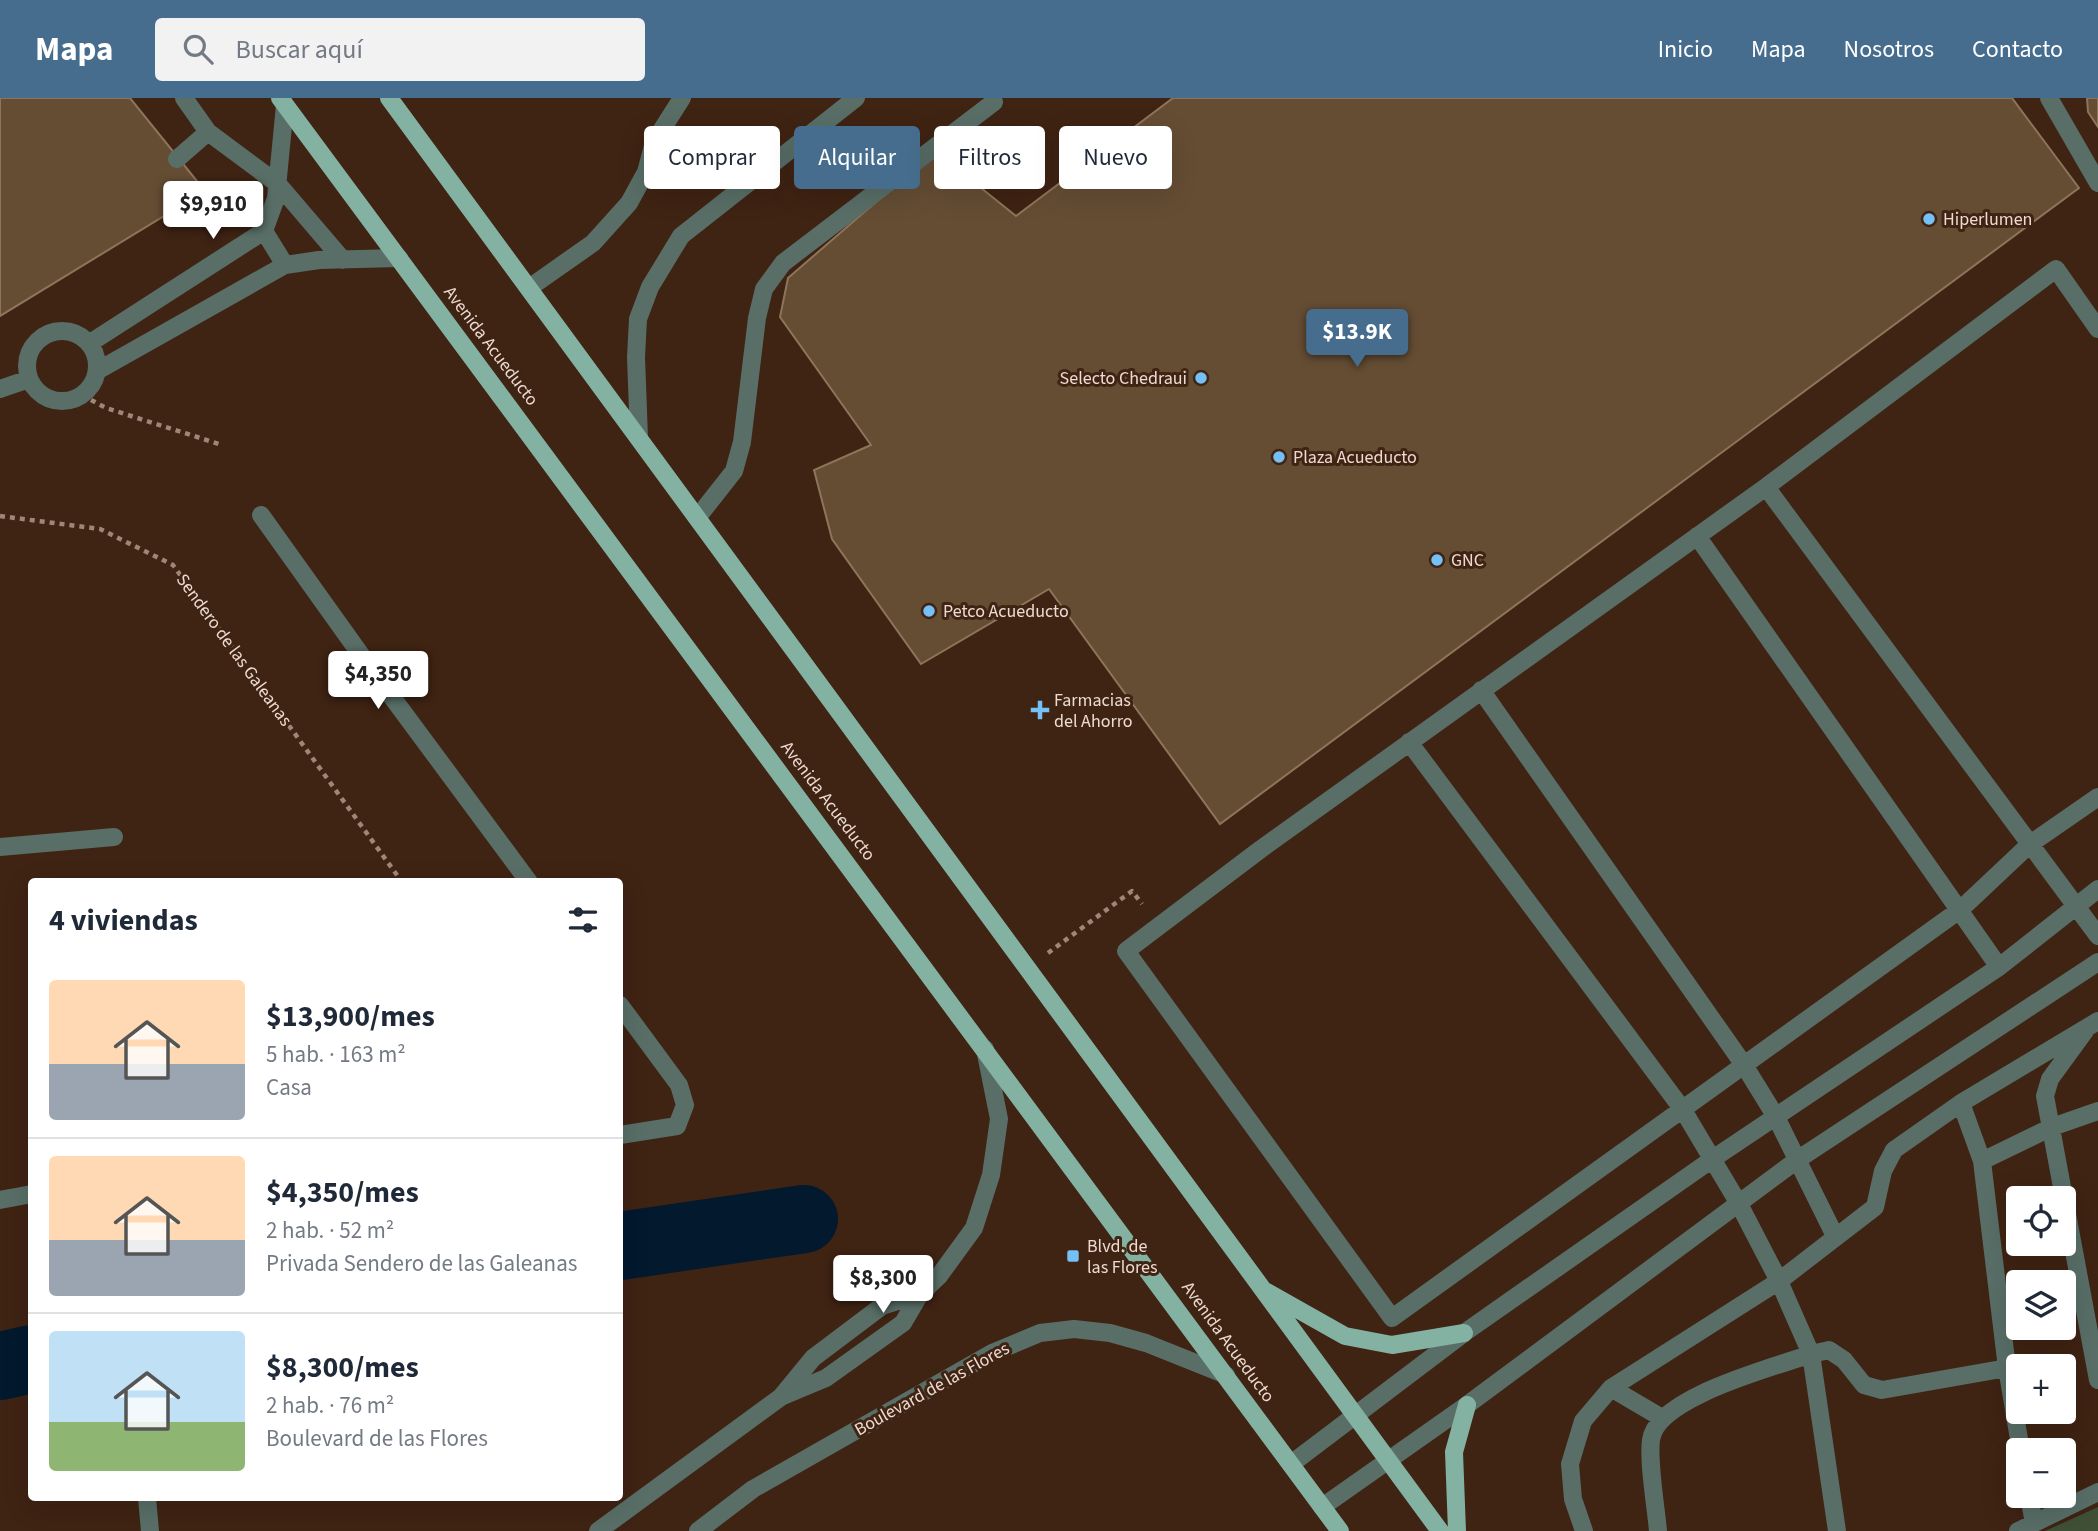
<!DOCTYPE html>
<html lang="es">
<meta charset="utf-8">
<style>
:root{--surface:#fff;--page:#f2f2f3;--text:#1f2937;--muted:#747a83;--line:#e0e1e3;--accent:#466d8d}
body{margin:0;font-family:"Source Sans 3",sans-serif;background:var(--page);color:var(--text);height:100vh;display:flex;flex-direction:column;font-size:26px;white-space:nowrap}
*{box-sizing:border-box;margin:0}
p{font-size:23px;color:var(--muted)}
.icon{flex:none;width:38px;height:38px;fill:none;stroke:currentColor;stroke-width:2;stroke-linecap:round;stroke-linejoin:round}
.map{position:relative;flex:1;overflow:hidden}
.sheet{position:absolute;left:28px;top:780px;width:595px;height:623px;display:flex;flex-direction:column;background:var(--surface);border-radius:7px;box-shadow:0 7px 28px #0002}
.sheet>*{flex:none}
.top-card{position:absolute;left:644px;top:28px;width:665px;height:63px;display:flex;gap:14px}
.tools{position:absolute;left:2006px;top:1088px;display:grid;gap:14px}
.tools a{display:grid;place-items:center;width:70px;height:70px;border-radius:7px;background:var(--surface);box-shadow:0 7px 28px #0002;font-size:35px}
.price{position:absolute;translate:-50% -60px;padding:0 16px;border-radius:7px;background:#fff;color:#222;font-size:23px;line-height:46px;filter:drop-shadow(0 2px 4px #0008)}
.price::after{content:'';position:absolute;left:50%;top:42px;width:21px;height:16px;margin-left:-10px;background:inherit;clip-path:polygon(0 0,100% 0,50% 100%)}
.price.on{background:var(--accent);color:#fff}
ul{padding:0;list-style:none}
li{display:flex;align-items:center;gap:21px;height:175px;padding:0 21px}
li+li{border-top:2px solid var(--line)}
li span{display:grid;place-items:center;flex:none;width:196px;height:140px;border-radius:7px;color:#555}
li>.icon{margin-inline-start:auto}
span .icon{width:84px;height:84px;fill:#fffc;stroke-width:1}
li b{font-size:30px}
h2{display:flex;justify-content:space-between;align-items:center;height:84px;padding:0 21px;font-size:30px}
.pill{padding:0 24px;border-radius:7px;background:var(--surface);box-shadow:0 7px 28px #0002;font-size:24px;line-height:63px}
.pill.on{background:var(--accent);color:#fff}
header{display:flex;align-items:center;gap:42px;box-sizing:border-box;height:98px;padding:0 35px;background:var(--accent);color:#fff}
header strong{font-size:33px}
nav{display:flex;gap:38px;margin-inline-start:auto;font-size:24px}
.search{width:490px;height:63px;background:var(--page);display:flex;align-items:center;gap:18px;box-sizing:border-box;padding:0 24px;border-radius:7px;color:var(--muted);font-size:26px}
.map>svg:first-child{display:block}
.green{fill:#3f5036}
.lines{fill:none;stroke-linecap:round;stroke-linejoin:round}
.river{stroke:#02192e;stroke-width:68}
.building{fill:#654d34;stroke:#8e745a;stroke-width:2}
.path{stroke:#9e877a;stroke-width:4.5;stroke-dasharray:5 5;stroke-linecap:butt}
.minor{stroke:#586e67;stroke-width:18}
.major{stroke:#83b1a2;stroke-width:18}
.poi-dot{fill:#75c0f6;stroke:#3f2313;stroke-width:2.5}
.labels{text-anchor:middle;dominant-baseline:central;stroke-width:6;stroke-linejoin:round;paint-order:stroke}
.poi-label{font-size:18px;fill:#eddad0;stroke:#3f2313;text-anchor:start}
.street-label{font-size:18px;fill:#eddad0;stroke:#3f2313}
</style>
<header>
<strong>Mapa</strong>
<div class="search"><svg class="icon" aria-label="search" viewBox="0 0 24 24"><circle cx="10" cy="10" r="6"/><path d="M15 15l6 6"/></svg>Buscar aquí</div>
<nav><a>Inicio</a><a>Mapa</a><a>Nosotros</a><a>Contacto</a></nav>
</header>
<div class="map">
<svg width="2098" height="1433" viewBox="0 0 2098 1433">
<rect width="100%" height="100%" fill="#3f2313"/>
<path class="green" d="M2098,1409V1433H2045Z"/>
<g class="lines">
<path class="river" d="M620,1148L804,1121
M0,1268L32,1261"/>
</g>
<path class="building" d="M0,0H130L205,93L0,218Z
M1173,0H2012L2079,90L1220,726L1049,491L921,566L832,441L814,372L871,347L780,219L788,180L935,53L1016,118Z
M2087,0H2098V29L2088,14Z"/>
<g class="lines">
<path class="path" d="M91,302L106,310L219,346
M0,418L100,431L173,467L402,784
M1048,855L1132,793L1142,806"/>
<path class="minor" d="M184,0L208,34L278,86L343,162
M2049,0L2098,85
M177,61L208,34
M264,133L285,167
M529,190L593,145L629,105L646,74L654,44L682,0
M2098,231L2056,171L1766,389L1261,751L1126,853L1392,1220L1961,811L2030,746L2098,699
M27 268a35 35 0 1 1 70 0a35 35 0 1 1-70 0Z
M90,245L264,133L276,100L285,7
M97,273L285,167L319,162L399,160
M0,291L29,281
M639,340L636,259L638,221L650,189L681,138L856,0
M1766,389L2098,838
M261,417L366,564L529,784
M697,420L734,373L742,344L757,220L764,191L783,165L994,4
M1697,438L1999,869
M1481,592L1744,967L1776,1019L1835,1138
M1409,644L1683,1012L1739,1106L1779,1183L1811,1256C1775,1269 1656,1299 1651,1342C1648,1364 1656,1409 1658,1433
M0,749L114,739
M620,907L679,987L685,1007L677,1028L620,1037
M2085,933L2050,981L2045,998L2098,1282
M1961,1005L1982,1063L2007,1270L2021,1353
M1982,1063L2052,1029L2098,1013
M0,1102L32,1096
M1611,1290L1662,1320
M783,1298L826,1280L903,1225L920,1196
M1291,1366L1464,1235L1714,1060L1999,869L2098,791
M2029,1398L2034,1425
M147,1400L150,1433
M1322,1409L1467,1307L1797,1062L2098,864
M598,1433L781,1299L813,1260L882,1208L920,1196L939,1178L974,1130L991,1077L999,1021L985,951
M698,1433L753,1391L992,1255L1040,1235L1074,1231L1110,1235L1146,1245L1226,1277
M1584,1433L1573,1401L1570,1366L1583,1323L1611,1290L1779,1183L1875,1109L1883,1073L1894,1052L1961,1005L2098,923
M1837,1433L1811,1256L1829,1252L1844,1262L1864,1287L1882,1292L2007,1270
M2018,1433L2098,1394"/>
<path class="major" d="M280,0L1340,1433
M389,0L1440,1433
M1267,1194L1345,1238L1392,1247L1464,1235
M1457,1433L1454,1354L1467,1307"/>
</g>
<g class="poi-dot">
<circle cx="1929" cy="121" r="7"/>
<circle cx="1201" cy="280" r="7"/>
<circle cx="1279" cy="359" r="7"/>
<circle cx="1437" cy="462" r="7"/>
<circle cx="929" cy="513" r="7"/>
<path d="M1036.5 601.5h7v7h7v7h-7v7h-7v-7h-7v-7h7z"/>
<rect x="1066" y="1151" width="14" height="14" rx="3.5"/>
</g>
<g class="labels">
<g class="poi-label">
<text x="1943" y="121">Hiperlumen</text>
<text x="1187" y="280" text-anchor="end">Selecto Chedraui</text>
<text x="1293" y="359">Plaza Acueducto</text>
<text x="1451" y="462">GNC</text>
<text x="943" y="513">Petco Acueducto</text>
<text x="1054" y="602">Farmacias<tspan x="1054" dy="21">del Ahorro</tspan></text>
<text x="1087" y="1148">Blvd. de<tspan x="1087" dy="21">las Flores</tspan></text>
</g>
<g class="street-label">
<text transform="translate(491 248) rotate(53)">Avenida Acueducto</text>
<text transform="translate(234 552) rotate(54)">Sendero de las Galeanas</text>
<text transform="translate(828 703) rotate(53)">Avenida Acueducto</text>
<text transform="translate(1228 1244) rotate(54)">Avenida Acueducto</text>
<text transform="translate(932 1291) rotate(-29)">Boulevard de las Flores</text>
</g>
</g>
</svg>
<div class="tools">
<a><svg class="icon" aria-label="locate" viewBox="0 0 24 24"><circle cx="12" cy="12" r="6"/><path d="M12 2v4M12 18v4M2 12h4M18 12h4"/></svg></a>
<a><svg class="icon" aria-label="layers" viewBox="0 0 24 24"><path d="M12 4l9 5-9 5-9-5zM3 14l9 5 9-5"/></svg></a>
<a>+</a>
<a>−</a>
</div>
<b class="price" style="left:213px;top:143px">$9,910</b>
<b class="price on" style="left:1357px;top:271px">$13.9K</b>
<b class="price" style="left:378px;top:613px">$4,350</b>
<b class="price" style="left:883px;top:1217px">$8,300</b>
<div class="top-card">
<a class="pill">Comprar</a>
<a class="pill on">Alquilar</a>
<a class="pill">Filtros</a>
<a class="pill">Nuevo</a>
</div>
<section class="sheet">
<h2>4 viviendas<svg class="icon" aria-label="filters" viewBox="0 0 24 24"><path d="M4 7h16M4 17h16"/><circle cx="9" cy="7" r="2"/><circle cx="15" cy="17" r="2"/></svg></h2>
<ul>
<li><span style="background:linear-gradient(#ffd9b3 60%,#9aa5b1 0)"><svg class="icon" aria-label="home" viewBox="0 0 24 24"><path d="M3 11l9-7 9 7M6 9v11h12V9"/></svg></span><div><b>$13,900/mes</b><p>5 hab. · 163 m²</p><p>Casa</p></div></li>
<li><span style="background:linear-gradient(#ffd9b3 60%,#9aa5b1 0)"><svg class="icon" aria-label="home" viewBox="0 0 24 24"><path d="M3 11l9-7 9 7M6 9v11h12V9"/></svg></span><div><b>$4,350/mes</b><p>2 hab. · 52 m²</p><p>Privada Sendero de las Galeanas</p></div></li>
<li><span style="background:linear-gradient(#bfe0f5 65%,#8fb573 0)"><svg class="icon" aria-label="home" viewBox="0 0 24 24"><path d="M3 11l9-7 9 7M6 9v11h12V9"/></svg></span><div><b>$8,300/mes</b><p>2 hab. · 76 m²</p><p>Boulevard de las Flores</p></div></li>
</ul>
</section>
</div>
